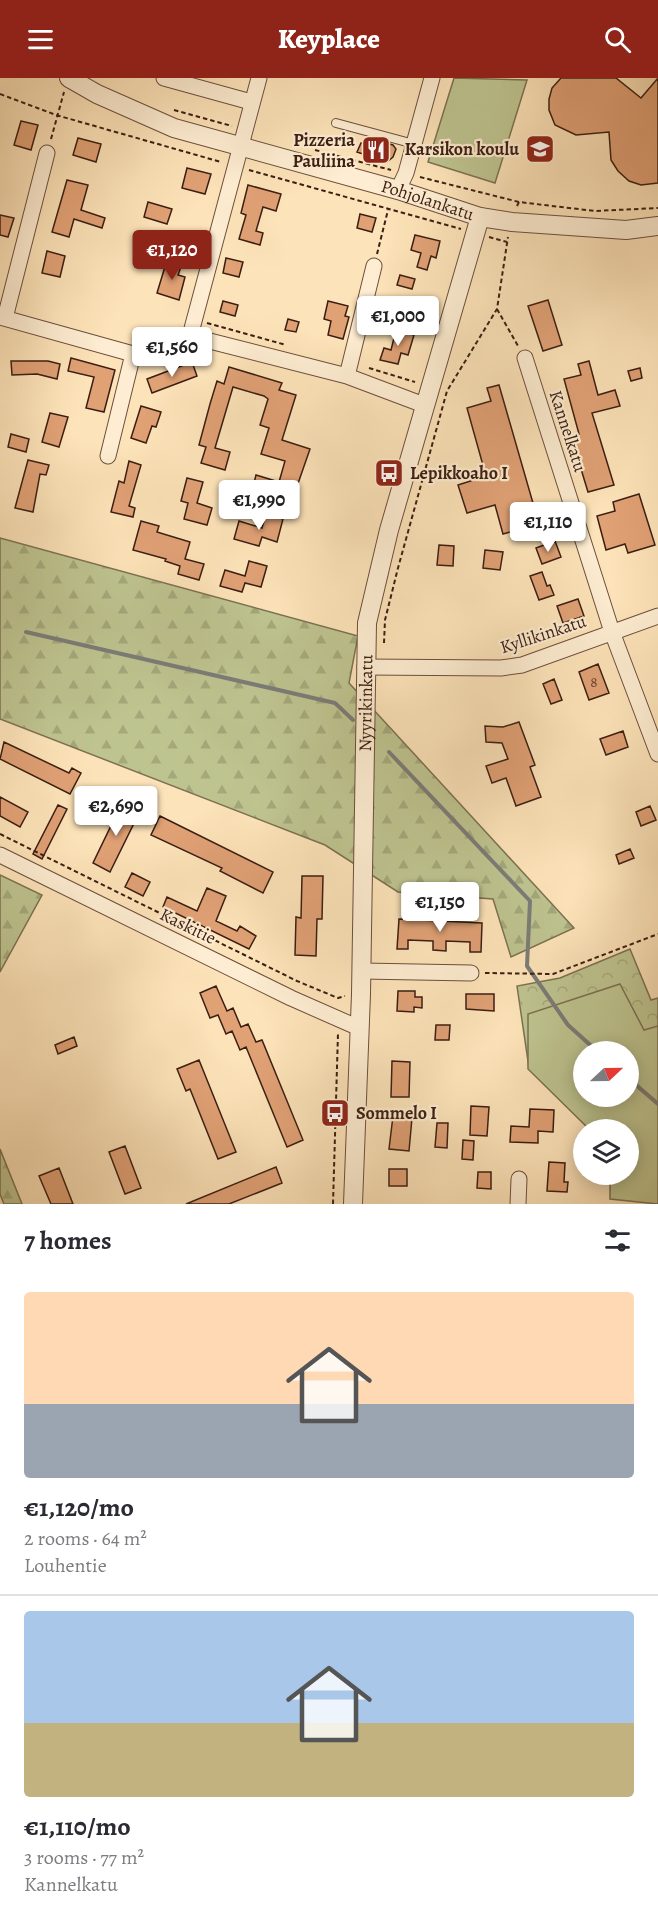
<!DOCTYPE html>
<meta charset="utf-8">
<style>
:root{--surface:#fff;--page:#f2f2f3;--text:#2b2b33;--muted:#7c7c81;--line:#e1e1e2;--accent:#8f2418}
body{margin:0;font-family:Alegreya,serif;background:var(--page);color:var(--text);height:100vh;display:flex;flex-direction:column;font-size:22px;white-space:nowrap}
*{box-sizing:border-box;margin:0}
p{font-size:20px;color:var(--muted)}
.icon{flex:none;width:33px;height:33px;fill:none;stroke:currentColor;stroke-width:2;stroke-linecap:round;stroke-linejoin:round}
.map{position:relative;height:1126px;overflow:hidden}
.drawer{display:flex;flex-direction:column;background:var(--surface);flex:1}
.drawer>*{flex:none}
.needle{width:39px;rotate:68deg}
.fabs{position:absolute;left:573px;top:963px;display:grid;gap:12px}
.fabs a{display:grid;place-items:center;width:66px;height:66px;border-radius:50%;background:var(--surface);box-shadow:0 3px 15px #0003;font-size:30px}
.price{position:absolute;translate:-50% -51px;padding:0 14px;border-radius:6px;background:#fff;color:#222;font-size:20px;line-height:39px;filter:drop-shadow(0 2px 3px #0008)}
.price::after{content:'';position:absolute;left:50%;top:36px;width:18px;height:14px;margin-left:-9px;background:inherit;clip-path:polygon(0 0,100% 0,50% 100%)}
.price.on{background:var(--accent);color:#fff}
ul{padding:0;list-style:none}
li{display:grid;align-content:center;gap:12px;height:318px;padding:0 24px}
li+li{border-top:2px solid var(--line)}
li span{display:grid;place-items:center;height:186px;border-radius:6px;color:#555}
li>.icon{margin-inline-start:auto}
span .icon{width:108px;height:108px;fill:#fffc;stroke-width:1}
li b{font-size:26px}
h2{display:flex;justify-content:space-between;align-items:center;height:72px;padding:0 24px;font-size:26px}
header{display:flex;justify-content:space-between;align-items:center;height:78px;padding:0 24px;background:var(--accent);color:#fff;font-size:27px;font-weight:800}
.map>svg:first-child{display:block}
.forest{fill:url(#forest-firs);stroke:#7c7152;stroke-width:1.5}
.park{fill:url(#park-crowns);stroke:#7c7152;stroke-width:1.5;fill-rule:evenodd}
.pitch{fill:#bec490;stroke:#7c7152;stroke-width:1.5;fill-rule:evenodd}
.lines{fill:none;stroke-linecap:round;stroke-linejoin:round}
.stream{stroke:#7b7c78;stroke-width:4}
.building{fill:#e0a175;stroke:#3b1e13;stroke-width:1.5}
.service-casing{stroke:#6c4f3c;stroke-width:10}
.minor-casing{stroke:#6c4f3c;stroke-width:17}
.tertiary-casing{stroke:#6c4f3c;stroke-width:20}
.path{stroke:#3b1e13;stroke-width:2;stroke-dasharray:4.5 3;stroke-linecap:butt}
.service{stroke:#feedd2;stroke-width:8}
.minor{stroke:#feedd2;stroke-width:15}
.tertiary{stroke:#feedd2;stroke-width:18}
.labels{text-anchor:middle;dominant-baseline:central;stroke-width:4.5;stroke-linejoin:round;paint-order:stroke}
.number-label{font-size:15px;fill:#643f2c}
.poi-label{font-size:18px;font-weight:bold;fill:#3b1e13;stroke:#feedd2;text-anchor:end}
.street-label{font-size:18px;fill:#3b1e13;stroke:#feedd2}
</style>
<header><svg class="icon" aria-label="menu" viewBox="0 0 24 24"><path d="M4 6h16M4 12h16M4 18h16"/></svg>Keyplace<svg class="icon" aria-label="search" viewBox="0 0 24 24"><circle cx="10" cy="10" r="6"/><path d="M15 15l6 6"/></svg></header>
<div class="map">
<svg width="658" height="1126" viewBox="0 0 658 1126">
<defs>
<pattern id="forest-firs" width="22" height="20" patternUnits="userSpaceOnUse" patternTransform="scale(1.5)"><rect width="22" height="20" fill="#bec490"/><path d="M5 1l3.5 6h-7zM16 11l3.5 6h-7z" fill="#a4a87b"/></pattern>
<pattern id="park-crowns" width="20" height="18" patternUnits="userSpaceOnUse" patternTransform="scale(1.5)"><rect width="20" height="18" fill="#bec490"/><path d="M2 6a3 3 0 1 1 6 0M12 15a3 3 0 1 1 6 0" fill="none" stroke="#a4a87b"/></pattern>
</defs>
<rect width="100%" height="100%" fill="#fde3b9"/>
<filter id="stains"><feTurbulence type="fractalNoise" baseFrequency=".00333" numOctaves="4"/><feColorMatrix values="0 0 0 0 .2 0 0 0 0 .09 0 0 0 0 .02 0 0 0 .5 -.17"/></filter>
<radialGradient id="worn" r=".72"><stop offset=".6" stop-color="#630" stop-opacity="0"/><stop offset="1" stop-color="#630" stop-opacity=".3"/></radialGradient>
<path class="forest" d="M0,460L358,558L349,605L574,850L511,879L493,821L398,814L325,767L0,641Z
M0,797L42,817L0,894Z
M0,1071L22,1126H4L0,1116Z"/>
<path class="park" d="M630,871L651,922L658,920V1119L628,1096V1052L529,990L517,908L560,900ZM584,974H628V1018H584Z"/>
<path class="pitch" d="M454,0L527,2L495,105L428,84Z
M620,906L644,952L658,948V1126L610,1121V1097L628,1096V1052L589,1051L528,991V936ZM584,974H628V1018H584Z"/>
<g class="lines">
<path class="stream" d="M26,554L335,625L353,642
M389,674L530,823L527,888L568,947L598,974
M628,1000L658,1026"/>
</g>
<path class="building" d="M561,0H616L641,20L658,0V105L641,107L629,103L618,93L611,82L609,54L576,57L555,47L549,32V21L552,10Z
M21,43L38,47L31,72L14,67Z
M78,60L101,66L96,84L73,77Z
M374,62L393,67L396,71L393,79L387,84L357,74L361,65H372Z
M187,90L211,96L205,116L182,110Z
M67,102L88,107L81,132L105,140L102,150L74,141L69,159L52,154Z
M248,107L281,116L276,133L263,129L256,153L263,155L260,167L239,161L246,137L241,135Z
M148,124L172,131L167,146L144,139Z
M360,136L376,140L372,154L357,150Z
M0,137L14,140L8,159L0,157Z
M415,157L440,163L436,180L431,178L427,192L417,189L421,175L411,172Z
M47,173L65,178L60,199L42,195Z
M226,180L243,184L239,199L223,195Z
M167,182L182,186L178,197L185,199L179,222L157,215Z
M400,197L415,201L412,211L397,207Z
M548,222L562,267L543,273L528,228Z
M223,223L238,227L235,238L220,234Z
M328,223L348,228L345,238L349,239L343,261L328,257L331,243L324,241Z
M288,241L299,244L296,254L285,252Z
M396,252L414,257L408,277L401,275L398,286L380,282L384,270L391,272Z
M71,280L115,292L104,334L86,330L94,299L68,293Z
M11,283H48L60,286L57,301L37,296L12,297Z
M589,283L598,317L615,312L620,328L592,335L614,407L588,414L571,358L579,356L564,301L581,297L578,286Z
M192,284L197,298L152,315L147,301Z
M229,289L282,305L279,312L296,317L282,362L310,371L294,417L279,412L276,421L252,413L256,397L279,404L285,383L261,376L269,350L260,347L268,321L264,318L233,309L215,370L230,374L225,392L201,385L206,369L199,367L210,326L217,303L224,306Z
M640,290L642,300L631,303L628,293Z
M499,307L539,446L503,456L495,427L467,435L458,407L486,398L467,330L491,323L487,310Z
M141,328L161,334L156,349L152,348L146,365L131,360Z
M50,335L68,339L59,369L42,364Z
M11,356L29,361L26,374L8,369Z
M28,382L49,387L46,397L40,396L33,434L15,430Z
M129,383L141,387L129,428L135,430L133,439L111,434L119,403L124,405Z
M187,400L203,404L197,425L212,430L207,447L184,441L188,425L181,423Z
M639,416L655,467L628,475L625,466L606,472L597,438L615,433L613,424Z
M266,436L283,441L277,464L262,459L259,468L234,461L239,443L262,450Z
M141,443L159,448L157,454L190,464L185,481L204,486L199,502L178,496L180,488L165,483L166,481L133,472Z
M555,463L561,479L542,486L536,470Z
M439,467L454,468L453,488L437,487Z
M485,472L503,474L500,492L483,490Z
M249,483L267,488L261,509L245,505L242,514L220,508L225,492L245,498Z
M542,494L547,508L550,507L554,517L539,522L530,498Z
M578,521L584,538L563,545L557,528Z
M598,586L609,615L589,622L579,594Z
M554,601L562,622L551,626L543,606Z
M519,644L535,687L530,689L541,719L516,728L506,700L492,705L486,688L508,681L502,665L486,664L485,648L503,649Z
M623,653L628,669L606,677L600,661Z
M4,664L69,695L72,690L81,695L70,716L0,681Z
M0,719L28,734L20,749L0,738Z
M122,725L140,733L110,794L93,785Z
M58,727L67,731L42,781L33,776Z
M650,728L656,742L641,748L636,734Z
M160,738L273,794L263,815L220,793L222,790L151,757Z
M630,771L634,780L619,786L616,777Z
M132,795L150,804L143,818L125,809Z
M302,798H323L322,841H317L316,878L295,877L296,839L301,840Z
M207,810L226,818L216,843L237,853L240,848L256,858L249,871L163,829L167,819L197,833Z
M399,841L482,845L481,874H470V864L446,863V873L433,872V863L408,862V871H397Z
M216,908L227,933L233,930L241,949L248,946L256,964L262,962L303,1062L287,1069L246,969L240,972L232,953L226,956L218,937L210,940L200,915Z
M398,913H415V919H422V930L414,929V934L397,933Z
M466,916H494V933L466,931Z
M436,947H450L449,962H435Z
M74,959L77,968L58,976L55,967Z
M199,982L236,1074L218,1081L190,1011L186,1013L177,991Z
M392,983L410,984L409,1019H391Z
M471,1028L489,1029L487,1058L470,1057Z
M530,1031L554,1032L553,1054L538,1053V1065L510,1064L511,1048L529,1049Z
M393,1038L412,1040L409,1073L389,1071Z
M437,1045H448L447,1070L435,1069Z
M463,1062L474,1063L473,1082L462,1081Z
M125,1068L141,1110L125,1116L109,1074Z
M549,1084L565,1085L564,1104H568L567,1114L547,1113Z
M276,1089L282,1105L229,1126H186Z
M59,1090L73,1126H51L39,1098Z
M389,1091H407V1108H389Z
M478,1094H491V1111L477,1110Z"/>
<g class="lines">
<g class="service-casing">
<path id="service" d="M336,45L414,66"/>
</g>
<g class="minor-casing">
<path id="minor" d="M164,0L251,24
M398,112L406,95L432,0
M0,239L133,276L190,258L347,298L424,327
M5,240L47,75
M190,258L259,0
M525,280L612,554L658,676
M347,298L374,188
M108,378L133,276
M365,589L501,590L522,587L658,538
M0,777L291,920L359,950
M362,893L471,895
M518,1126L519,1101"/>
</g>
<g class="tertiary-casing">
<g id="tertiary">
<path id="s1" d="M69,0L97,16L174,50L398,112L480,139L512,144L626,152L658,148"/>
<path id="s2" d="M353,1126L361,916L367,545L389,452L480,139"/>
</g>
</g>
<path class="path" d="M0,16L56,37L221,84
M174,32L232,48
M51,61L64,14
M315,72L391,92
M249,92L461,151
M420,99L519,124
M517,128L519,124L595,133L658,130
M489,159L507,164
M377,176L388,132
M497,231L518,268
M207,245L286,267
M369,290L415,304
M384,565L385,542L398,490L447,313L497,231L508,159
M0,756L297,903L338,920L345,918
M485,895L553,896L658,856
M333,1126L338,955"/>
<use href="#service" class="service"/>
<use href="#minor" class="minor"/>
<use href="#tertiary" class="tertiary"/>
</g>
<defs>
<g id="school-square" transform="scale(1.5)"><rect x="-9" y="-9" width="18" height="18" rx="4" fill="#8f2418" stroke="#feedd2"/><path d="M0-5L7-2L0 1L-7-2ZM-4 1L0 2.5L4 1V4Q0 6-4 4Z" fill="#fff"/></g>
<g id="restaurant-square" transform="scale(1.5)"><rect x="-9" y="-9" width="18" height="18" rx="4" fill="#8f2418" stroke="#feedd2"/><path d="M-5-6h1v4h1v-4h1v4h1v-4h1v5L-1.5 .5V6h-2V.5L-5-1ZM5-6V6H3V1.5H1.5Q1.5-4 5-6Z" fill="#fff"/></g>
<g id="bus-square" transform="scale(1.5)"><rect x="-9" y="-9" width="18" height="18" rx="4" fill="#8f2418" stroke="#feedd2"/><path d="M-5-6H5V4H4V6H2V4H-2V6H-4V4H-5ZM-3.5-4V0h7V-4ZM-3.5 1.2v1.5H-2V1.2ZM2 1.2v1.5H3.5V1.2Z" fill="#fff"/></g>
</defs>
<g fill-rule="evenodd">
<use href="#school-square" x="540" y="71"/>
<use href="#restaurant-square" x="376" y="72"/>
<use href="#bus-square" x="389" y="395"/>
<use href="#bus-square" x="335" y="1035"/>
</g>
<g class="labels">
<g class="number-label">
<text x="594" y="604">8</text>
</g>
<g class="poi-label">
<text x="355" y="62">Pizzeria<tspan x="355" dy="21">Pauliina</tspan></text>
<text x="519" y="71">Karsikon koulu</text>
<text x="410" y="395" text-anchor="start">Lepikkoaho I</text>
<text x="356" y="1035" text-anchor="start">Sommelo I</text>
</g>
<g class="street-label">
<text stroke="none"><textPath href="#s1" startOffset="380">Pohjolankatu</textPath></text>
<text transform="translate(568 353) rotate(72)">Kannelkatu</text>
<text transform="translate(543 556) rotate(-18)">Kyllikinkatu</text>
<text stroke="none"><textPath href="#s2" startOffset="501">Nyyrikinkatu</textPath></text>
<text transform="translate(188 848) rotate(26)">Kaskitie</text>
</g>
</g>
<rect width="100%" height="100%" filter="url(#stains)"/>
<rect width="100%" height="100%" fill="url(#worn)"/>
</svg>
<div class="fabs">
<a><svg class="needle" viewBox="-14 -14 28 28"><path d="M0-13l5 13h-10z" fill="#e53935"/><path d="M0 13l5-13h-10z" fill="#7c7c81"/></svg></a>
<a><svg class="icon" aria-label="layers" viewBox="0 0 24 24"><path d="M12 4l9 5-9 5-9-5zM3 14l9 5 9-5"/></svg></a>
</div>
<b class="price on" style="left:172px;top:203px">€1,120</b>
<b class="price" style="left:398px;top:269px">€1,000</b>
<b class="price" style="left:172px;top:300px">€1,560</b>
<b class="price" style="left:259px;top:453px">€1,990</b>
<b class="price" style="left:548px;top:475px">€1,110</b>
<b class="price" style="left:116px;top:759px">€2,690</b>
<b class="price" style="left:440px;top:855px">€1,150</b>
</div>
<section class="drawer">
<h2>7 homes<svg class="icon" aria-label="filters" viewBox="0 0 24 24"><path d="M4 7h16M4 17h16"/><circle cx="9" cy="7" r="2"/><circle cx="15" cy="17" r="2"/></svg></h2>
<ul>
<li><span style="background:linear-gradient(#ffd9b3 60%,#9aa5b1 0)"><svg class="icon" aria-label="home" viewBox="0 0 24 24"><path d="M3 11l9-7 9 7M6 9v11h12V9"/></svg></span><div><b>€1,120/mo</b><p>2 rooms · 64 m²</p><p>Louhentie</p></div></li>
<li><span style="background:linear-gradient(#a9c7e8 60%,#c2b280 0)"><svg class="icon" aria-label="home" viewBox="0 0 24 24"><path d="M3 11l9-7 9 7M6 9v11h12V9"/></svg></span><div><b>€1,110/mo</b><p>3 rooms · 77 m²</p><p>Kannelkatu</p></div></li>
</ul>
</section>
